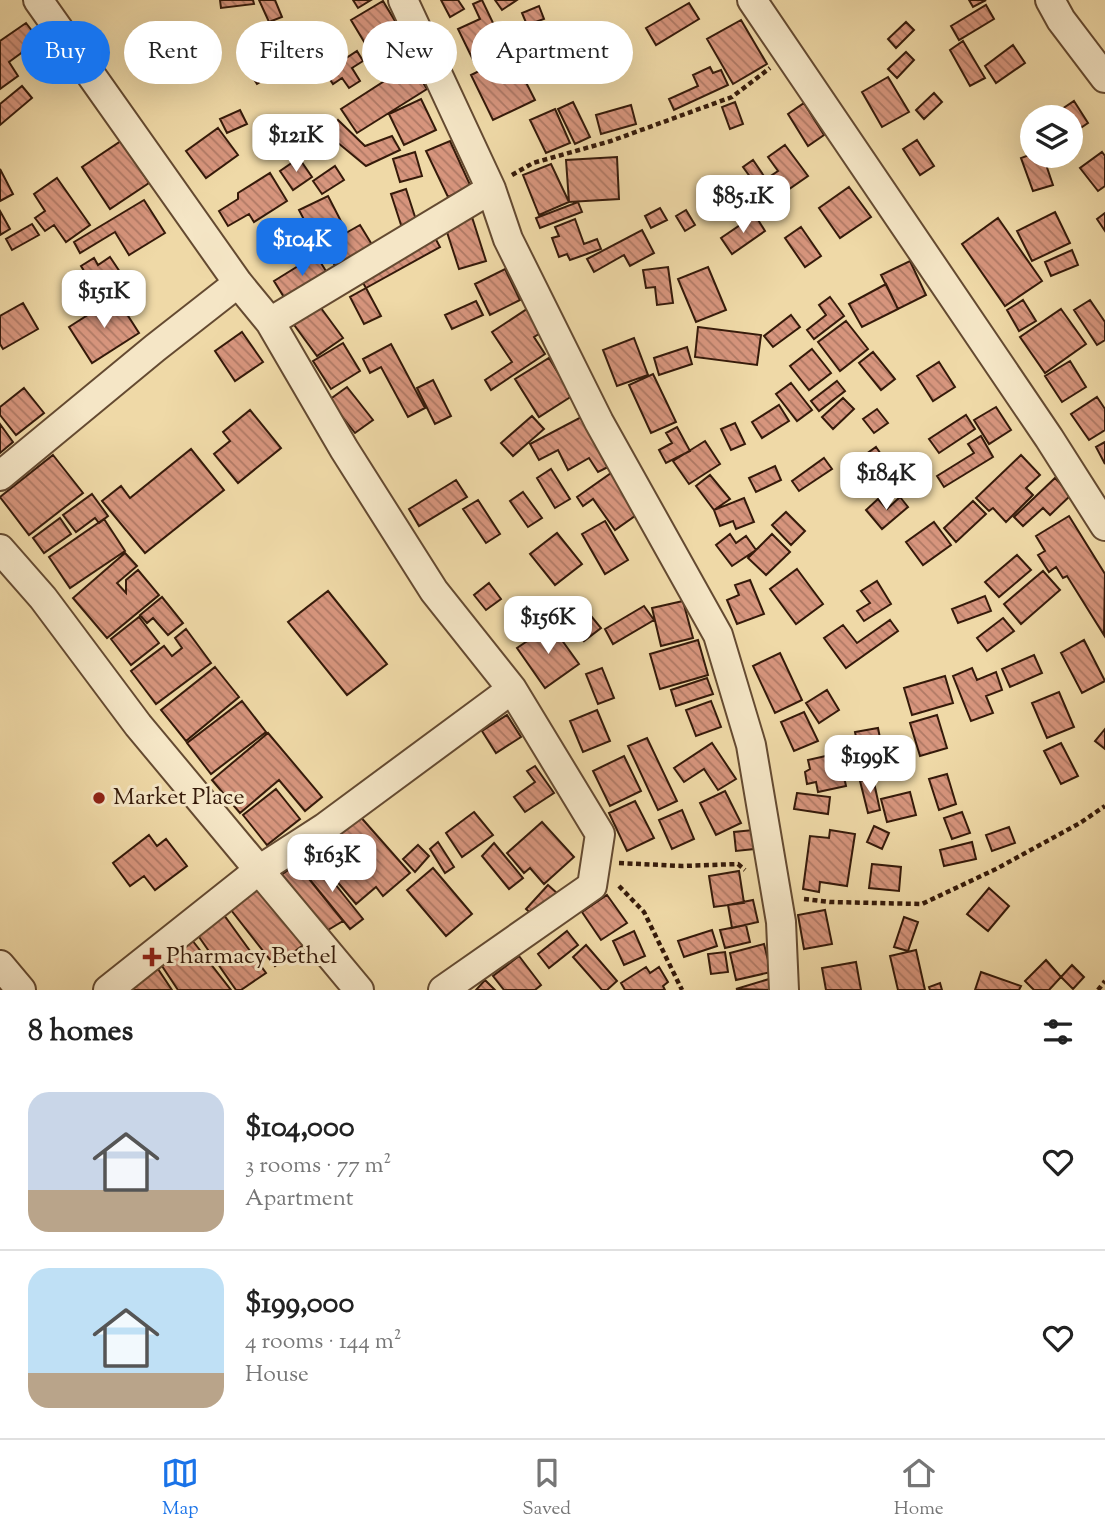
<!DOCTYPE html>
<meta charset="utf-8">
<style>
:root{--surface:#fff;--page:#f6f6f6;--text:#222;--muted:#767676;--line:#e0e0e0;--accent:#1a73e8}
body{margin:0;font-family:"Sorts Mill Goudy",serif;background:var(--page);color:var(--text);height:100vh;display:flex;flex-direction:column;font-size:26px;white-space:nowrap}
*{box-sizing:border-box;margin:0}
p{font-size:23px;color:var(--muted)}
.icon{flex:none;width:38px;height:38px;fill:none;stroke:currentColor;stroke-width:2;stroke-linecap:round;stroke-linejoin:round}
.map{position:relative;height:990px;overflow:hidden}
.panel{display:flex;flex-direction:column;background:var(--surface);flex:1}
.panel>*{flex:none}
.hud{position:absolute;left:21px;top:21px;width:700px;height:63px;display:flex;gap:14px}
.buttons{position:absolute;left:1020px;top:105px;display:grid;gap:14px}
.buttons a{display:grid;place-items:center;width:63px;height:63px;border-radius:50%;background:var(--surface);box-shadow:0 7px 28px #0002;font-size:35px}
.price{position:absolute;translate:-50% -60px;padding:0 16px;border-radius:14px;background:#fff;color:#222;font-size:23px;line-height:46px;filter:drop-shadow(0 2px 4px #0008)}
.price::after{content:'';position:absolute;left:50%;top:42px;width:21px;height:16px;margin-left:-10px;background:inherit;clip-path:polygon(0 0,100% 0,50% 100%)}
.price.on{background:var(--accent);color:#fff}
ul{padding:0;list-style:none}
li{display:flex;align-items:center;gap:21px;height:175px;padding:0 28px}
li+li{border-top:2px solid var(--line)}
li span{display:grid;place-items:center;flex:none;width:196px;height:140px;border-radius:21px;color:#555}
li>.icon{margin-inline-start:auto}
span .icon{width:84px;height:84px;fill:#fffc;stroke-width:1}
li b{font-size:30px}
h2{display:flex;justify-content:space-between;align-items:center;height:84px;padding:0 28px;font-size:30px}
.tag{padding:0 24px;border-radius:32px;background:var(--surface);box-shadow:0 7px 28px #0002;font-size:24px;line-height:63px}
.tag.on{background:var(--accent);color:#fff}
.tabs{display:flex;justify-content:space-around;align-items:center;height:98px;border-top:2px solid var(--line);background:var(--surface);font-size:19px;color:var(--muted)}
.tabs a{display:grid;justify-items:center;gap:4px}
.tabs .on{color:var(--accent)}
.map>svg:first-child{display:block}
.building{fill:url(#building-back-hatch);stroke:#351a0a;stroke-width:2}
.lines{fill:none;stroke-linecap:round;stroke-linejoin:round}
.minor-casing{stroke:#644a31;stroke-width:32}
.path{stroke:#351a0a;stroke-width:4.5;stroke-dasharray:5 3.5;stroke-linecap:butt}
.minor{stroke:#f5e6c6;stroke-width:28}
.poi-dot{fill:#8f2418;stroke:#f5e6c6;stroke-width:2.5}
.labels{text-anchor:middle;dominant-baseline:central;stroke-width:6;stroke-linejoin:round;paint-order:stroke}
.poi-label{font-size:24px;fill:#351a0a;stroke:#f5e6c6;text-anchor:start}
</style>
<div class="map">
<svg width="1105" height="990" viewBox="0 0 1105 990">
<defs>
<pattern id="building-back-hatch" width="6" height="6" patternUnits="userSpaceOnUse" patternTransform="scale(1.75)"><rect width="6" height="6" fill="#d7957d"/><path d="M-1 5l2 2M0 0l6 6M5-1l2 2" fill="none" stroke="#af7965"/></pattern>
</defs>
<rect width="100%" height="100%" fill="#efd9a7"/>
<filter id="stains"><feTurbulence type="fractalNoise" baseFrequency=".00286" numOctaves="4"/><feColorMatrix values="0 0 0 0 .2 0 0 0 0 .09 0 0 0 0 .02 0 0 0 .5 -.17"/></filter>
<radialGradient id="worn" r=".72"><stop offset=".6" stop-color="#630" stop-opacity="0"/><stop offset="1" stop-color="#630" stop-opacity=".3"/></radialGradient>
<path class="building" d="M220,0H253L254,4L221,8Z
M259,0H275L282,17L269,22Z
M353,0H371L358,8Z
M441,0H458L464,9L450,17Z
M482,0L506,50L475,64L458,29L480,19L473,4Z
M495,0H517L502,10Z
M969,0H986L973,7Z
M383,1L401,31L369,50L351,20Z
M689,3L699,19L656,45L646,28Z
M986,5L994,19L959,40L951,26Z
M539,6L544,19L527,25L522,13Z
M741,20L767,64L733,84L707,39Z
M906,22L914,30L896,48L888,39Z
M26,23L39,40L9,62L18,76L0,89V41Z
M260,38L280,70L257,84L238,53Z
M963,41L985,78L970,86L950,50Z
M1013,45L1025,63L996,83L985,66Z
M357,51L363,61L352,68L360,81L349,88L342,78L333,84L325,72Z
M906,52L914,60L897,78L888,69Z
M512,55L535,100L493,120L471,75Z
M411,64L427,89L357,133L341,109Z
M710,67L713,73L721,70L728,85L674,110L669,99L698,86L693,75Z
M888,77L909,112L882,127L862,92Z
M22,86L32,98L0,125V104Z
M934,93L942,102L924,119L916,110Z
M421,99L436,130L404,145L389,114Z
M1074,101L1088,123L1076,131L1071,123V117H1068L1062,109Z
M573,102L590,137L575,144L558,109Z
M735,102L743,124L730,129L722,107Z
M804,103L824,135L808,146L788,114Z
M631,105L636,124L601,134L596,115Z
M555,109L570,143L546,153L530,120Z
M240,110L247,124L227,133L220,119Z
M338,120L365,146L392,136L400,150L366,166L326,133Z
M218,128L238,155L206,178L186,151Z
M917,140L934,166L920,175L903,149Z
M121,141L149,183L110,209L82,167Z
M450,141L471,187L448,197L426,151Z
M785,145L808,176L769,203L743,167L753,160L766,179L778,171L768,157Z
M415,152L422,176L400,182L393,159Z
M1102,152L1105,156V186L1098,191L1080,168Z
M1032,154L1043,156L1053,185L1033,191L1021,158Z
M617,157L619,199L569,202L566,160Z
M299,158L312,177L293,190L280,171Z
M551,164L569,202L539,215L523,175Z
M335,166L344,180L322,194L313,181Z
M0,169L13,194L0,201Z
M270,173L287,201L254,222L249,214L228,226L219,211L238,199V193Z
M57,178L90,225L66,242L54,225L45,231L35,218L45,211L34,194Z
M849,187L871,217L840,238L819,208Z
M406,189L418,226L403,231L391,194Z
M328,196L344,227L315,241L299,210Z
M144,200L165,233L129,255L115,232L80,253L74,242Z
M578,202L582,212L540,228L536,218Z
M660,208L667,220L651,228L645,216Z
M686,210L695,225L685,231L676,216Z
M0,211L10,229L0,235Z
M1055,212L1070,243L1032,261L1017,231Z
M1105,213V231L1097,219Z
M755,215L765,231L732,254L721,238Z
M472,217L486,261L459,269L445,226Z
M998,218L1042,281L1005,306L962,244Z
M575,219L584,244L597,239L601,249L570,260L567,254L559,257L552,238L559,236L555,227Z
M32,224L39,235L12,250L6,239Z
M360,225L374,248L337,269L323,246Z
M801,227L821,256L805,267L785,238Z
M642,230L654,253L630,266L624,255L594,272L587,259Z
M433,234L440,247L366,288L359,276Z
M1072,250L1078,265L1051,276L1045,262Z
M316,255L329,276L287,302L274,281Z
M110,257L128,284L116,291L108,278L94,287L81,266L94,258L98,265Z
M910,261L926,295L898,309L881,275Z
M668,267L673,303L657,305L655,287L646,288L643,270Z
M708,267L726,310L696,322L678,279Z
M505,269L520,300L490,315L475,284Z
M886,284L898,309L862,327L849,304Z
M366,288L381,316L364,324L350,297Z
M116,297L139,333L92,363L69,327Z
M830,297L844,316L814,339L807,330L826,315L819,305Z
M1023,300L1036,321L1019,331L1007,310Z
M1090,300L1105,322V340L1097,345L1074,310Z
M476,301L483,315L452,329L445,315Z
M23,303L38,329L3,349L0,344V316Z
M318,304L343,338L317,356L292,322Z
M527,309L542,332L534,337L545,354L491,390L485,380L512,362L492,332Z
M1061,309L1086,344L1045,373L1020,337Z
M791,315L800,327L773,347L764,336Z
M846,321L868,349L840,371L818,342Z
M698,327L761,335L757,365L695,357Z
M242,332L263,362L235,381L215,351Z
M634,338L648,375L617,386L603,350Z
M343,343L360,371L331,389L313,361Z
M391,344L425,408L408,417L381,367L370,373L363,359Z
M687,347L692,364L659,375L654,358Z
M812,349L831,373L809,390L790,366Z
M873,352L895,379L881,390L859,363Z
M549,358L572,396L539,417L515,379Z
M1070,361L1086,387L1062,402L1045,376Z
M939,362L955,387L933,401L917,376Z
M653,374L676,422L651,433L629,385Z
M433,380L451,416L435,424L417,388Z
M837,381L845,391L819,411L811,401Z
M791,383L812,410L797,421L776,394Z
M347,387L373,420L355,433L329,400Z
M24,388L44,413L16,435L0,415V407Z
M1097,397L1105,409V430L1089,440L1071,414Z
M843,398L854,409L833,429L822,417Z
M779,405L789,421L762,438L752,422Z
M996,407L1011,430L989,444L974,420Z
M877,409L888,423L874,433L863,419Z
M250,410L281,448L238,483L214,454L230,441L223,432Z
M587,414L602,440L595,444L608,467L598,472L589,458L568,470L558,450L539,460L530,444Z
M966,415L975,429L939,453L929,439Z
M532,416L544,429L513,456L501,443Z
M735,423L745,444L731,450L721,429Z
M0,424L13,442L0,453Z
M677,427L690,451L666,463L659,450L672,443L666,433Z
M981,436L993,457L944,487L937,476L974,453L968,444Z
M705,441L720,464L689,484L673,461Z
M1105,442V464L1096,447Z
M876,447L892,470L872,485L855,462Z
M191,449L224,490L145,553L102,501L121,486L130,498Z
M53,455L83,493L29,535L0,497Z
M1021,455L1040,475L1026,488L1033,495L1006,522L993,508L989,511L976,498Z
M824,458L832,469L799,491L792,481Z
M775,466L781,480L756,492L749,478Z
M551,469L570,499L555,508L537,478Z
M614,471L642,511L615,530L593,499L583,506L577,497Z
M710,475L730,499L714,510L696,486Z
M1055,478L1071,495L1050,515L1043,508L1023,526L1014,517Z
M456,480L467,497L419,526L409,509Z
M523,492L542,518L528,527L510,501Z
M92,494L108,516L99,523L95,518L76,532L63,515Z
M900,497L908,507L882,529L866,510L878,499L887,509Z
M744,498L754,522L736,529L733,521L720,526L714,510Z
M478,500L500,534L486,543L463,509Z
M973,501L986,514L956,542L944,528Z
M786,512L805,531L791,545L772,525Z
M1069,516L1105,574L1104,635L1067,576L1063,578L1056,567L1049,572L1038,555L1045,551L1036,536Z
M60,518L71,534L44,553L33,538Z
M104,519L125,551L70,588L49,557Z
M605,521L628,560L605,574L582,534Z
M934,522L951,545L923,565L906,542Z
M557,533L582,564L555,585L530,554Z
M730,534L736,543L746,536L756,550L732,566L716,545Z
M772,534L790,552L766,575L748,558Z
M125,553L137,566L117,583L126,593V580L138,570L159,595L107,638L73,598Z
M1017,555L1031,570L999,597L985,582Z
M797,569L823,604L796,624L770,589Z
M1043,571L1060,590L1021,624L1004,604Z
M750,580L764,614L737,624L727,600L739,595L735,585Z
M877,581L891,604L864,621L857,611L870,603L861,591Z
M489,583L501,599L486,610L474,595Z
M328,591L387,664L347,695L288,622Z
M985,596L991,611L958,623L952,609Z
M162,597L183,623L168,635L153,618L147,623L140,615Z
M683,601L693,638L661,646L652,608Z
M582,605L601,628L584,641L566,618Z
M644,606L654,620L613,644L605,629Z
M139,617L159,643L131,665L111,639Z
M1003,618L1014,631L987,651L977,638Z
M890,620L898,631L846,668L824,638L843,625L857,643Z
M551,625L579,664L545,688L517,648Z
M186,629L211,663L156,704L131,671L164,646L172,656L182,648L175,638Z
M698,640L708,675L660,689L650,654Z
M1084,640L1105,681L1082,693L1061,653Z
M780,653L802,700L775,713L753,666Z
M1034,655L1042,673L1010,687L1002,669Z
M215,667L239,697L186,741L161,710Z
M602,668L614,698L598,704L586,674Z
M972,668L977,680L996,672L1002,690L986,696L993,713L971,721L953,676Z
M945,676L953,703L912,715L904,688Z
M707,678L713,694L676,706L671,690Z
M827,690L839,710L819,723L806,703Z
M1059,692L1074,727L1047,738L1032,703Z
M242,701L266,732L211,774L187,743Z
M711,701L721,727L696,736L686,710Z
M597,710L610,741L583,752L570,721Z
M804,712L818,741L794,751L781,722Z
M507,715L521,737L496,753L482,731Z
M937,715L947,748L920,756L910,723Z
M878,728L885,763L862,767L855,732Z
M1105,729V749L1095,741Z
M268,733L322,797L305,811L279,780L240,813L212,780Z
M647,738L677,801L658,810L628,746Z
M712,743L736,779L718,790L704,769L684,782L674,768Z
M1061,743L1078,776L1061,784L1044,751Z
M839,753L846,786L818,792L816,782L807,784L805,772L810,769L808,760Z
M624,756L641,791L610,806L593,771Z
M535,766L554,793L525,812L514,797L535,782L527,771Z
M947,774L956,804L939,810L929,779Z
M873,778L880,810L868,813L860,781Z
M276,789L300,819L267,845L243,815Z
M725,791L741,823L716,835L700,803Z
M910,792L916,815L887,822L881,799Z
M797,793L830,797L828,814L794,809Z
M635,801L654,838L627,851L609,813Z
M682,810L694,839L672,849L659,820Z
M474,812L493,835L462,857L446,833Z
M962,812L970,833L952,839L944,818Z
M358,814L410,873L383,896L376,887L356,904L313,853Z
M542,822L574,857L544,884L530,868L524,873L507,853Z
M874,826L889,833L882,849L867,842Z
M1009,827L1015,843L992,851L986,835Z
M753,830L754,849L736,851L734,832Z
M830,830L855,834L847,886L820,882L819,892L803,889L810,836L829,838Z
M149,835L157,846L166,839L187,866L155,890L144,876L130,886L113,863Z
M438,842L454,867L445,873L430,849Z
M972,842L976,859L944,866L940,850Z
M494,843L523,878L509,889L482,856Z
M418,845L429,856L415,872L403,859Z
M315,859L363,919L350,929L302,870Z
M297,864L343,921L323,933L281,875Z
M872,864L901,867L899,891L869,888Z
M433,868L472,914L446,936L407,890Z
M739,871L744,903L714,907L709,876Z
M266,883L310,940L275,966L231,910Z
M548,885L558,894L536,918L526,909Z
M989,888L1009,906L988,931L967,914Z
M607,895L627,923L601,940L582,912Z
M753,900L758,922L732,928L728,905Z
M825,910L832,944L804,949L798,915Z
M224,915L266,973L241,990H236L197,934Z
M904,917L918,922L908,951L894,947Z
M746,925L750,942L725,948L720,930Z
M712,930L717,946L684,957L678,941Z
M567,931L578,945L549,968L538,954Z
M634,931L645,956L624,965L613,941Z
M192,940L231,990H178L162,966Z
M764,944L771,972L736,980L730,953Z
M586,945L617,981L607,990H602L573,957Z
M916,950L925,990H898L890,956Z
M725,952L728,972L711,974L708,954Z
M519,956L541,985L535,990H504L493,976Z
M1046,960L1061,977L1049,990H1034L1025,981Z
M856,962L861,990H826L822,968Z
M1072,965L1084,977L1073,989L1061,977Z
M156,966L172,990H126Z
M646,967L650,973L659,967L668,982L663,986L665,990H625L621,983Z
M981,972L1021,986L1019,990H975Z
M769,979L772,990L736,989Z
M485,980L495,990H476Z
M940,983L942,990H930L929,987Z"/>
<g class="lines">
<g class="minor-casing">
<path id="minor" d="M38,0L238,283L270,322L344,449L434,591L512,689L600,834L592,886L443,990
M403,0L491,189L508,239L599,422L718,635L751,745L781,922L784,990
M752,0L1049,438L1105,526
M1050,0L1061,20L1105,78
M270,322L491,189
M0,476L155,348L238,283
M0,549L43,598L138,725L359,990
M0,965L21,990
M108,990L259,870L324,828L512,689"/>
</g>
<path class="path" d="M512,175L533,163L611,141L732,97L770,68
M619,863L682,866L738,864L745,870
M619,886L644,912L682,990
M804,899L830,902L922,904L996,869L1080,823L1105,806
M1098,990L1105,981"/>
<use href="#minor" class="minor"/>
</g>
<g class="poi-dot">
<circle cx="99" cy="798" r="7"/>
<path d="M148.5 946.5h7v7h7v7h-7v7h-7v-7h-7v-7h7z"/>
</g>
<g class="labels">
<g class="poi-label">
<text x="113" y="798">Market Place</text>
<text x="166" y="957">Pharmacy Bethel</text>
</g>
</g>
<rect width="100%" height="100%" filter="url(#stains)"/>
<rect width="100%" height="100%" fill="url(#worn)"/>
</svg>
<div class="buttons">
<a><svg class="icon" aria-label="layers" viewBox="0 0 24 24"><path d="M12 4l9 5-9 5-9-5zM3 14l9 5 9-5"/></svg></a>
</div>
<b class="price" style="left:296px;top:174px">$121K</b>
<b class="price" style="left:743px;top:235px">$85.1K</b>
<b class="price on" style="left:302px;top:278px">$104K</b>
<b class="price" style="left:104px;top:330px">$151K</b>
<b class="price" style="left:886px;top:512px">$184K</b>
<b class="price" style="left:548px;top:656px">$156K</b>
<b class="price" style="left:870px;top:795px">$199K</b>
<b class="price" style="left:332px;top:894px">$163K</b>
<div class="hud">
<a class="tag on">Buy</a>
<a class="tag">Rent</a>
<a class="tag">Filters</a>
<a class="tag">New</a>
<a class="tag">Apartment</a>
</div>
</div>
<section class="panel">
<h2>8 homes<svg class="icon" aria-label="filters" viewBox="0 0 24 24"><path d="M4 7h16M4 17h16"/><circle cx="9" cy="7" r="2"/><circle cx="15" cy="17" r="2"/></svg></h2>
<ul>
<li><span style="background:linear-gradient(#c9d6e8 70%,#b9a48a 0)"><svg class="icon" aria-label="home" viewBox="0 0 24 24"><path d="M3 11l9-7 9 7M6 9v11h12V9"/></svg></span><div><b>$104,000</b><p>3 rooms · 77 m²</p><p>Apartment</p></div><svg class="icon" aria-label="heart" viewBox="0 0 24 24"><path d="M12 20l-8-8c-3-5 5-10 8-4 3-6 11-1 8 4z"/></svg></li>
<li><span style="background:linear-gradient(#bfe0f5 75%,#b9a48a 0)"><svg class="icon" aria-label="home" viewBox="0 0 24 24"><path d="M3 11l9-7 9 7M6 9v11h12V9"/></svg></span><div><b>$199,000</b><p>4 rooms · 144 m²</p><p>House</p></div><svg class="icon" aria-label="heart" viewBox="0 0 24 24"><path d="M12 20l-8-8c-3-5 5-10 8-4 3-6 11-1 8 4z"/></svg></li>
</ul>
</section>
<nav class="tabs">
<a class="on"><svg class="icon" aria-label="map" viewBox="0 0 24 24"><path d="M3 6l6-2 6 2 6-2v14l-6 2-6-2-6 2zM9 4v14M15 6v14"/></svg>Map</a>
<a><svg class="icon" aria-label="saved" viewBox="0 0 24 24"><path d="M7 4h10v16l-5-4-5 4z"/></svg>Saved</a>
<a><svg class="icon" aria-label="home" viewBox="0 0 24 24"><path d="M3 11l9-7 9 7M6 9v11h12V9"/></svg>Home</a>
</nav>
